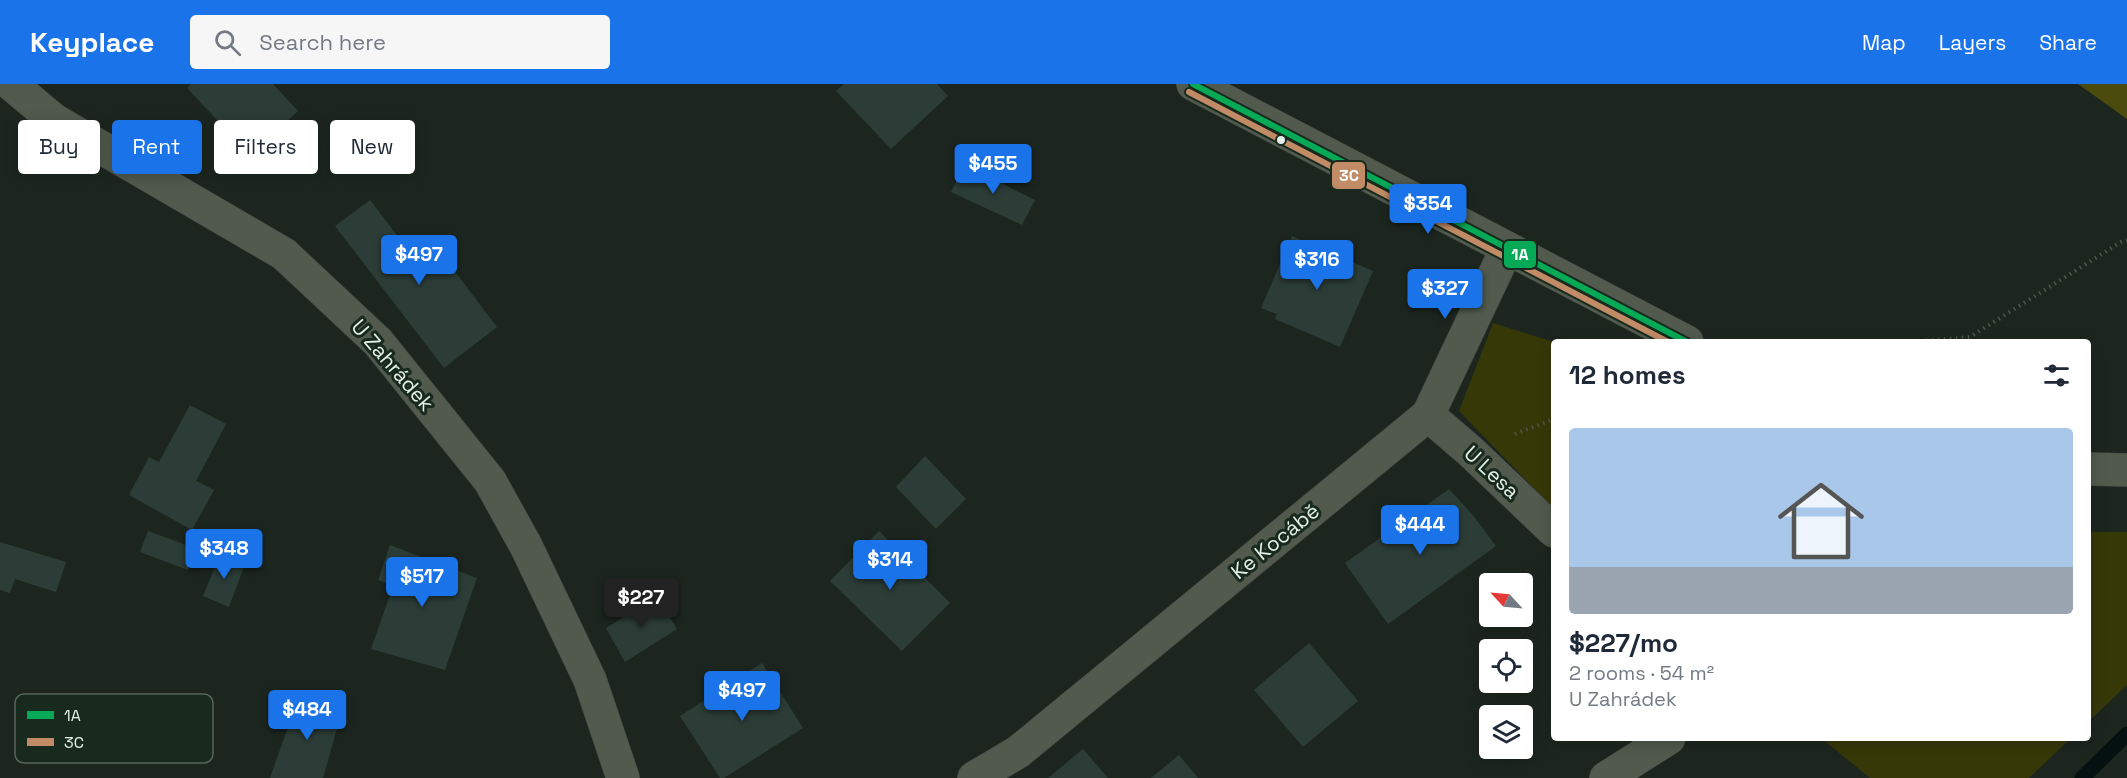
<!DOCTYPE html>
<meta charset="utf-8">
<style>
:root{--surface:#fff;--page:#f6f6f7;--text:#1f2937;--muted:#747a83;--line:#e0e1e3;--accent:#1a73e8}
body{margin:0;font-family:"Space Grotesk",sans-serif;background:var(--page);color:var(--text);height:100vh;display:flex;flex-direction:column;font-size:22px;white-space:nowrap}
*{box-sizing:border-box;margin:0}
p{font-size:20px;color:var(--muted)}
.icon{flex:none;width:33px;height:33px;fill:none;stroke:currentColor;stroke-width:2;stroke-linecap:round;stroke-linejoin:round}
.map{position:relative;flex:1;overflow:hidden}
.sheet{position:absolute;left:1551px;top:255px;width:540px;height:402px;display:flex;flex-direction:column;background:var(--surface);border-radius:6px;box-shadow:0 3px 15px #0003}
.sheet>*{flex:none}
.banner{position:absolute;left:18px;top:36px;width:570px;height:54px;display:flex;gap:12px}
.needle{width:39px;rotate:296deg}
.buttons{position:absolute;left:1479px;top:489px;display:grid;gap:12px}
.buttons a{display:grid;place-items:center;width:54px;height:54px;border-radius:6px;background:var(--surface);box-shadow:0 3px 15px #0003;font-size:30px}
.price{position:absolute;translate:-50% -51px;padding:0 14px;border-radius:6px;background:var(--accent);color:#fff;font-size:20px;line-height:39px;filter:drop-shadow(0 2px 3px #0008)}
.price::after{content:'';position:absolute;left:50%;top:36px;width:18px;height:14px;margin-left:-9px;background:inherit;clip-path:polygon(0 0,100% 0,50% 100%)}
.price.current{background:#222;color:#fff}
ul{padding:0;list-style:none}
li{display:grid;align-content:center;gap:12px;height:318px;padding:0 18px}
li+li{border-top:2px solid var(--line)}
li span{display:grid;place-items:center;height:186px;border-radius:6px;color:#555}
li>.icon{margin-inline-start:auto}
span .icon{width:108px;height:108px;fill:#fffc;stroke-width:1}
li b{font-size:26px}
h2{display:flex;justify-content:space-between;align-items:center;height:72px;padding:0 18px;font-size:26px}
.pill{padding:0 21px;border-radius:6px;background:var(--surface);box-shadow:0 3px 15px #0003;font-size:21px;line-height:54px}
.pill.current{background:var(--accent);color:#fff}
header{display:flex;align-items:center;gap:36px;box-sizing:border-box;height:84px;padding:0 30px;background:var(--accent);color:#fff}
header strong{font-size:28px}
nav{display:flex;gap:33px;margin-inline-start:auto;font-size:21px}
.search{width:420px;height:54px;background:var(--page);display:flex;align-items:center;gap:15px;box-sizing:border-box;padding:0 21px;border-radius:6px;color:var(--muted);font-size:22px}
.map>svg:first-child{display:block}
.green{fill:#373808}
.forest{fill:#4a4b0c}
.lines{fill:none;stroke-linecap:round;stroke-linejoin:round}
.stream{stroke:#041110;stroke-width:15}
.building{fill:#2c3d37}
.minor-casing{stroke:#39413c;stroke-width:34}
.path{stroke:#4d564a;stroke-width:4;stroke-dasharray:1.5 4.5;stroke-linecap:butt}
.minor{stroke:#515a4c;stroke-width:33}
.bus-1-casing{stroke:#182a1e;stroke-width:10}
.bus-2-casing{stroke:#182a1e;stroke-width:10}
.bus-1{stroke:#06aa56;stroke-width:6}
.bus-2{stroke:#c18c65;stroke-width:6}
.bus-dot{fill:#e4efe7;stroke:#182a1e;stroke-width:2}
.labels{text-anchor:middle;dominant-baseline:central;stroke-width:6;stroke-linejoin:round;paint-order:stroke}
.street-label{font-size:21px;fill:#e4efe7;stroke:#182a1e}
.key{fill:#182a1e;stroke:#55655a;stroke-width:1.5}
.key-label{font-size:16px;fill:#e4efe7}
.line-badge{stroke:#182a1e;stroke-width:2}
.badge-label{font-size:16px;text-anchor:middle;font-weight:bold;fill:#fff}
</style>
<header>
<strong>Keyplace</strong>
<div class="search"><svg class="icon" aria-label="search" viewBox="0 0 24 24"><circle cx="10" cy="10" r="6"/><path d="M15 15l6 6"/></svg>Search here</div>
<nav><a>Map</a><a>Layers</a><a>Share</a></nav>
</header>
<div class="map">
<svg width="2127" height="694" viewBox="0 0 2127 694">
<rect width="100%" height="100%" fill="#1c261f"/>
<path class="green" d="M1493,239L1554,258V425L1459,327Z
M2088,448H2127V601L2088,638Z
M1821,654H2071L2029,694H1870Z"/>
<path class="forest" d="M2078,0H2127V35Z"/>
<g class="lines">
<path class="stream" d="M2082,694L2127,650"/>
</g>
<path class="building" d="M191,0H273L298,27L250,71L187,4Z
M844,0H937L948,12L891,65L836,7Z
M964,81L1035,116L1022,141L951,108Z
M370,116L415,175L434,160L497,243L444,284L335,142Z
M1292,152L1373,187L1340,263L1275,235L1277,230L1261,224Z
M190,321L226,340L196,397L214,406L192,446L129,411L149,373L159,378Z
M925,372L966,415L936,445L896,403Z
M1449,405L1472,430L1496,462L1388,540L1345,479Z
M148,447L197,465L188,486L140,468Z
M879,447L950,519L902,567L830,497Z
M0,458L66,478L56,508L15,495L10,509L0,506Z
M390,461L477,494L445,586L371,565L393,502L378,496Z
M220,470L245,480L229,523L203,512Z
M657,513L677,545L625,578L606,544Z
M1309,559L1358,617L1303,663L1254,606Z
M762,579L803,644L724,694H720L680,632Z
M299,612L342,627L323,694H270Z
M1083,665L1108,694H1048Z
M1179,671L1198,694H1151Z"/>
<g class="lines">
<g class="minor-casing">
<path id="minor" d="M11,0L54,36L284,170L378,258L490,397L526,462L590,596L623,694
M1193,0L1687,258
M1428,331L1470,367L1554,447
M2088,385L2127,386
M974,694L1018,668L1428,331L1507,164
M1606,694L1669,654"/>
</g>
<path class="path" d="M1908,258L1970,253L2121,158L2127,156
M1515,350L1554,335"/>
<use href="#minor" class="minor"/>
<g class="bus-1-casing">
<path id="bus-1" d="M1193,0L1687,258"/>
</g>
<g class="bus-2-casing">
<path id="bus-2" d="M1189,8L1668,258"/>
</g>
<use href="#bus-1" class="bus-1"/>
<use href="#bus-2" class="bus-2"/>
</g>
<circle class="bus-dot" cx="1281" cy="56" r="5"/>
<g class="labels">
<g class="street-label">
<text transform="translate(393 281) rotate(49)">U Zahrádek</text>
<text transform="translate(1492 388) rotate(43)">U Lesa</text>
<text transform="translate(1275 457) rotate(-39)">Ke Kocábě</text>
</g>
</g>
<rect x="15" y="610" width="198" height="69" rx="9" class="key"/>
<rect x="27" y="627" width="27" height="8" fill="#06aa56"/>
<rect x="27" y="654" width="27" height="8" fill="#c18c65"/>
<g class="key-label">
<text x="64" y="637">1A</text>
<text x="64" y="664">3C</text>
</g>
<g class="line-badge">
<rect x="1331" y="77" width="35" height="29" rx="6" fill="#c18c65"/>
<rect x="1503" y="156" width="34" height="29" rx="6" fill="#06aa56"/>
</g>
<g class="badge-label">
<text x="1349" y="97">3C</text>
<text x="1520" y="176">1A</text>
</g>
</svg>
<div class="buttons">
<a><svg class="needle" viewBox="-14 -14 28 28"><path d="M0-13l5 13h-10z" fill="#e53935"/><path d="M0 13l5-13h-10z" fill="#747a83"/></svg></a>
<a><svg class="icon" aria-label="locate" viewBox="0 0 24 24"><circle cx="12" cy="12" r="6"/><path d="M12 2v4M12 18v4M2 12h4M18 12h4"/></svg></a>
<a><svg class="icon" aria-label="layers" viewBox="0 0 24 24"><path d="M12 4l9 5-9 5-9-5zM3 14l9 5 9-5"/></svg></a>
</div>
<b class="price" style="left:993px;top:111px">$455</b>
<b class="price" style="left:1428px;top:151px">$354</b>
<b class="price" style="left:419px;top:202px">$497</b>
<b class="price" style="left:1317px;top:207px">$316</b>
<b class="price" style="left:1445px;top:236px">$327</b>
<b class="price" style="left:1420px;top:472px">$444</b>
<b class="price" style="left:224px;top:496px">$348</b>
<b class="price" style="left:890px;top:507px">$314</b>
<b class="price" style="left:422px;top:524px">$517</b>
<b class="price current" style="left:641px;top:545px">$227</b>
<b class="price" style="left:742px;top:638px">$497</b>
<b class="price" style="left:307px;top:657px">$484</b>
<div class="banner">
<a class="pill">Buy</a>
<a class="pill current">Rent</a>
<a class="pill">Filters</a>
<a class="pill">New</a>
</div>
<section class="sheet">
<h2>12 homes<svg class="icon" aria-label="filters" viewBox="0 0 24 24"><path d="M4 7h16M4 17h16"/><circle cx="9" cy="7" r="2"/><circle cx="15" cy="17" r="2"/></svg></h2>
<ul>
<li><span style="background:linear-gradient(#a9c7e8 75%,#9aa5b1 0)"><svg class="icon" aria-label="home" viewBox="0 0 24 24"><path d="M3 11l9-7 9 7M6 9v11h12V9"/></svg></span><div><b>$227/mo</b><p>2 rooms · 54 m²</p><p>U Zahrádek</p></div></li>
</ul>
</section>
</div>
